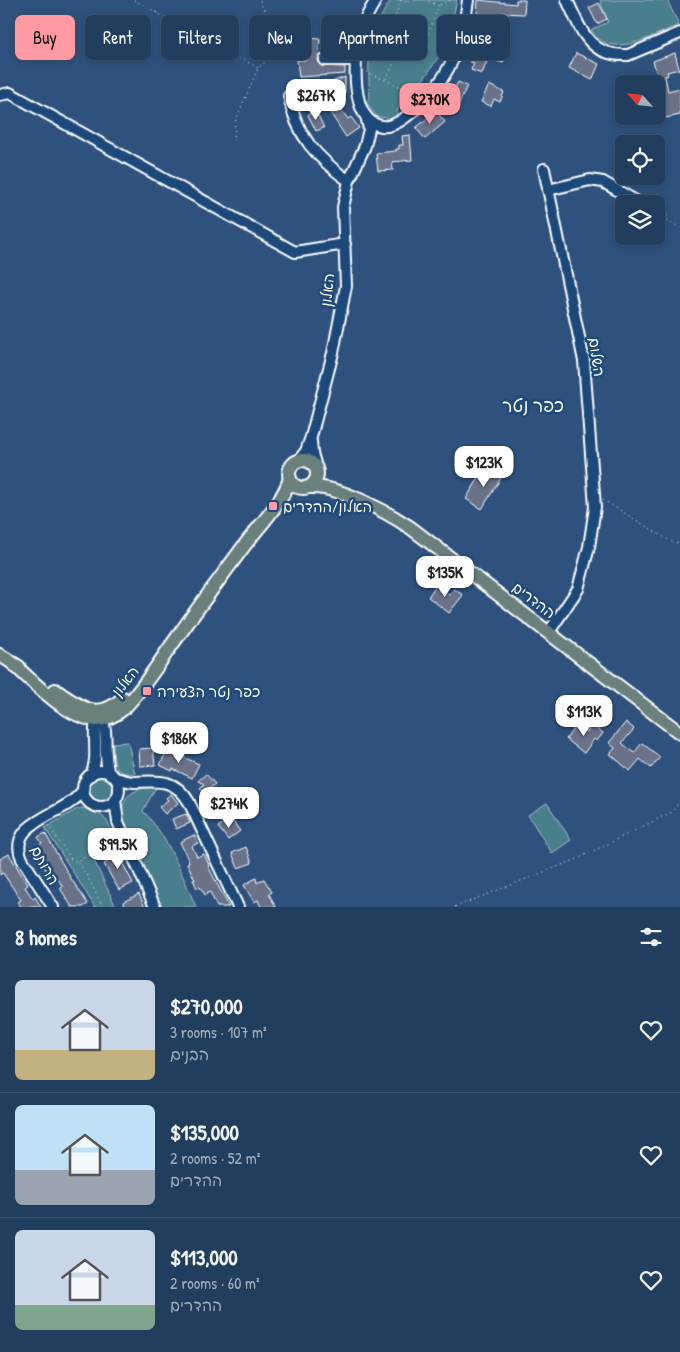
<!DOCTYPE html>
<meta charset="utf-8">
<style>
:root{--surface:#223e5e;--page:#2a4564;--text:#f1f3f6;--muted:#a2aebc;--line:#3f5773;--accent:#ff9aa2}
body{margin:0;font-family:"Patrick Hand","Playpen Sans Hebrew",sans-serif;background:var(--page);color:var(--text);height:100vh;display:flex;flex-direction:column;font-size:19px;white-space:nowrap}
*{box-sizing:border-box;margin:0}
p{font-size:16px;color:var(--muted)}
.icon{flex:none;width:28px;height:28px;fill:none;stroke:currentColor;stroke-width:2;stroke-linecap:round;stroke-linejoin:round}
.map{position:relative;height:907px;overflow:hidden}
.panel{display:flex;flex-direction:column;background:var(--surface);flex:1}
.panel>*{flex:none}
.hud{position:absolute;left:15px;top:15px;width:650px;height:45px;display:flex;gap:10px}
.needle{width:32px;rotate:297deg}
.controls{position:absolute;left:615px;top:75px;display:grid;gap:10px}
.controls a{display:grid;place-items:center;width:50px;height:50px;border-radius:8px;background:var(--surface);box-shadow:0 2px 8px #0003,0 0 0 1px var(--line);font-size:25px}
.price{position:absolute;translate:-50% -42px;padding:0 11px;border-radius:10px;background:#fff;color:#222;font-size:16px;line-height:32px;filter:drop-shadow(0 1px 2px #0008)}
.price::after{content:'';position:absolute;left:50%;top:30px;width:15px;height:11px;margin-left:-8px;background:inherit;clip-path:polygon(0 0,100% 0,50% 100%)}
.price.active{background:var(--accent);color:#111}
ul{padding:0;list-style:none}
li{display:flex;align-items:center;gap:15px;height:125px;padding:0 15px}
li+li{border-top:1px solid var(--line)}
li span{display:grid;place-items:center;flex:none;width:140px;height:100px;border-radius:8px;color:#555}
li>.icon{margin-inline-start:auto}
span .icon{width:60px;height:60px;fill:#fffc;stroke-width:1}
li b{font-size:21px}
h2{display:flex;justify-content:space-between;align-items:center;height:60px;padding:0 15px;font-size:21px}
.tag{padding:0 18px;border-radius:8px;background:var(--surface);box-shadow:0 2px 8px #0003,0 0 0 1px var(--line);font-size:18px;line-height:45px}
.tag.active{background:var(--accent);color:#111}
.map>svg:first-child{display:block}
.green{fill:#4a7e8c;stroke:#a4bec6}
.building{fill:#697289;stroke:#fff}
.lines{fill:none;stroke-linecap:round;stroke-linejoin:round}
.minor-casing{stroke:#fff;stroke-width:14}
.major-casing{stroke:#fff;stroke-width:16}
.path{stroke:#fff;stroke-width:1;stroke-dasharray:1 4;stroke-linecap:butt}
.minor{stroke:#1f4a7a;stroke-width:10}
.major{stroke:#6a807d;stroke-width:12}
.poi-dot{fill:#ff9aa2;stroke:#1f4a7a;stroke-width:2}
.labels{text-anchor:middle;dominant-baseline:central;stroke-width:5;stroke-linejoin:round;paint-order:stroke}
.street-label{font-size:15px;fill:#fff;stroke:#1f4a7a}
.poi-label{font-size:15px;fill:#fff;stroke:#1f4a7a;text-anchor:start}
.quarter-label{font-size:18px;fill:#fff;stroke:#1f4a7a}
</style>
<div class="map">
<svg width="680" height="907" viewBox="0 0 680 907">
<rect width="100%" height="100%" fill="#2e527d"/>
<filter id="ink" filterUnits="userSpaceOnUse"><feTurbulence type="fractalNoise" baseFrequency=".02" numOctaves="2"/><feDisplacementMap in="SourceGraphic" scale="10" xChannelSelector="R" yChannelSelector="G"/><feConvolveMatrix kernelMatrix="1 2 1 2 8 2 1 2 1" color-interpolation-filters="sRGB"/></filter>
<g filter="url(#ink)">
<path class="green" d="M391,0H457L452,21L445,44L438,58L409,100L398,109L396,116L391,119L376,116L366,102L370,97C367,57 368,35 391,0Z
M600,0H667L679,25C657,33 620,56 599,39C596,37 593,33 591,30L608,22Z
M128,742L135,774C112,774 114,763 113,743Z
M89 789a12 12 0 1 1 24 0a12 12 0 1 1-24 0Z
M147,787H156L143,811C169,838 181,873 196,907H161L121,812C126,794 129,793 147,787Z
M547,803L571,840L552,853L528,815Z
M82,808C108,814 107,821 117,843L91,854L116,907H95L45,828L77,809Z"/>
<path class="building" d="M478,0L516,4V0H525L524,14L500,13L499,16L492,15L490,32L476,30Z
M599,3L607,19L597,24L589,8Z
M337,16L354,21L350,33L333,27Z
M307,38L320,39L318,60L321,66L345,67V74L299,77L297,60H306Z
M332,40L347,41L346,53L331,52Z
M489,51L499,55V52L506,55L503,63L487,58Z
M576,53L599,64L592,80L569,68Z
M675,53L679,69L667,72L668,75L665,76L668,91L680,88V115L656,120V111H660L658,103L662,102L658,77L653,61Z
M472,56L487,61L482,74L471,70L474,63L470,62Z
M345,77V93H330L329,83Z
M458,82L467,86L457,108L447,103Z
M489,85L504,92L500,102L494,99L491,106L481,102Z
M340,108L348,119L351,117L359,128L346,137L331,114Z
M316,111L324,128L316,131L308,115Z
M436,111L445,122L425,139L416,128Z
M410,135L412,160L392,162L393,170L378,171L376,153L396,151V149H399V145H403L402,136Z
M486,466L502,476L482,509L466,499Z
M436,585L449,595L454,589L463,595L449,613L428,597Z
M626,722L634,729L622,743L634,753L642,743L660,757L651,768L640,759L630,771L610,754L615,748L609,743Z
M577,724L587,732L592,725L603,733L597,741L594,739L584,753L566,739Z
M153,748L155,765L140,766L139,749Z
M167,750L199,764L192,778L173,769L172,771L160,765Z
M206,774L215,784L204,793L200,788L204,784L198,781Z
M171,794L178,803L165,814L159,807L168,800L166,798Z
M222,795L228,806L215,813L211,805L215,803L213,800Z
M186,814L190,823L176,829L172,819Z
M230,818L240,831L228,840L218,827Z
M45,833L70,877L88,904L83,907H72L60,888L63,887L54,873L50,876L32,849L42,843L38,837Z
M194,835L198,843L192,846L197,857L204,854L209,865L208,866L229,907H217L210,892L205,895L200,887L197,888L193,880H195L187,863L189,862L188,859L180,842Z
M246,847L252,863L238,868L232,853Z
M119,850L125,863L123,864L133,883L119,890L104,864L107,862L105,857Z
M9,854L28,885L25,887L33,899L35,897L41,907H21L18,902L21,900L3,873L0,875V859Z
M256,878L257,883L264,879L272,892L269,894L276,907H261L258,900L254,902L244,885Z
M139,894L144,905L140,907H126L123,902Z"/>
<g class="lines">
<g class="minor-casing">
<path id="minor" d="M376,0C369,11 363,22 360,34C354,56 349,122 382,126C392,128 404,119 412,112C448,82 463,46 468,0
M567,0C581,30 589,57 628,55L680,33
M325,60H356
M0,95L10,93L295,252L345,244
M289,96C296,136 317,158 349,181
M544,169L584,361L595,507L589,547L578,589L549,632
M548,190L590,180L603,182L641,204
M656,213L660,215
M311,441L312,453L316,467
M299,460L306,451L311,437L333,353L346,286L343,207L349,181L365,146L369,129L366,116
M100,714C110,732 102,754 109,773
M83 789a18 18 0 1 1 36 0a18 18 0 1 1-36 0Z
M91,775C100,756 91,734 97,714
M115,778C121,779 128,782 134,782C158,781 175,778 189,802L238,907
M115,800L118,822L155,907
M53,907L22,859C5,819 70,816 84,788"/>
</g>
<g class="major-casing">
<path id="major" d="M289 474a14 14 0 1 1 28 0a14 14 0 1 1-28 0Z
M309,487C338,485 387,512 411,528L680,733
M0,655L19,667
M12,663C33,681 74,726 104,719C112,717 120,712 126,706C145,686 160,661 176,639C197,609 219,580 241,550C256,529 283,503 290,478
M55,690C79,706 97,723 123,698"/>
</g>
<path class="path" d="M134,0L258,68
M401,0L387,39L391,54C402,62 413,62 421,51L439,6L425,0
M440,5L450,0
M376,20L388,36L410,44L421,51
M425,44L447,53
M366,72L417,94
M386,79L396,58
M234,141L235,122L258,68L274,55L270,18L261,4L260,0
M667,220L680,228
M603,500L672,542L680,543
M48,825L71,859L76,861
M103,907L87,876L77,861L116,843
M455,907L577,859L672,812L680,801"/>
<use href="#minor" class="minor"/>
<use href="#major" class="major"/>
</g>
</g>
<g class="poi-dot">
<rect x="268" y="501" width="10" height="10" rx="2.5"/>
<rect x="142" y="686" width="10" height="10" rx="2.5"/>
</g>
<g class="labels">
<g class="street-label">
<text transform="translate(327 290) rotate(-84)">האלון</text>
<text transform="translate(597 357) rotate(82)">השלום</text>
<text transform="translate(534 600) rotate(37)">ההדרים</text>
<text transform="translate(125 681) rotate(-51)">האלון</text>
<text transform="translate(45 865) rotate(61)">הרותם</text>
</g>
<g class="poi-label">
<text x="283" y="506">האלון/ההדרים</text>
<text x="157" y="691">כפר נטר הצעירה</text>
</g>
<g class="quarter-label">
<text x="533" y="405">כפר נטר</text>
</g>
</g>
</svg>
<div class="controls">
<a><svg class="needle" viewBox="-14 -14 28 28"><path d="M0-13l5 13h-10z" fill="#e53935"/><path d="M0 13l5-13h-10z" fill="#a2aebc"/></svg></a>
<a><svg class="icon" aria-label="locate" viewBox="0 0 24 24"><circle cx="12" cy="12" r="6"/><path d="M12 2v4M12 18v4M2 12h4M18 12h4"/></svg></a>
<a><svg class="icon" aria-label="layers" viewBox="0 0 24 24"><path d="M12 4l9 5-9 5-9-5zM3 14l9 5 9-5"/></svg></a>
</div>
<b class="price" style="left:316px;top:121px">$267K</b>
<b class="price active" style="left:430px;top:125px">$270K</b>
<b class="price" style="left:484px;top:488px">$123K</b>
<b class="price" style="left:445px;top:598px">$135K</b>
<b class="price" style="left:584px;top:737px">$113K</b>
<b class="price" style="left:179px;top:764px">$186K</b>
<b class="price" style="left:229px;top:829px">$274K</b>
<b class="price" style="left:118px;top:870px">$99.5K</b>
<div class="hud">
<a class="tag active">Buy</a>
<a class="tag">Rent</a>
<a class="tag">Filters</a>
<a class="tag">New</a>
<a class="tag">Apartment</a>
<a class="tag">House</a>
</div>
</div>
<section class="panel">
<h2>8 homes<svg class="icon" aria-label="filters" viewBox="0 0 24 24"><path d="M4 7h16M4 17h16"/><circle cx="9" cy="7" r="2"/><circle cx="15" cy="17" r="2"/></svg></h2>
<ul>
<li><span style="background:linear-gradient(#c9d6e8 70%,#c2b280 0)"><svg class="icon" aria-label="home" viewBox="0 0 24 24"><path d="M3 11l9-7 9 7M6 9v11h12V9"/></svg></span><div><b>$270,000</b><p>3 rooms · 107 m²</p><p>הבנים</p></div><svg class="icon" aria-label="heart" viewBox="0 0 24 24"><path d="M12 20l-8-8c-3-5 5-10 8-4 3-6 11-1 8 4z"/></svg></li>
<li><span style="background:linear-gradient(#bfe0f5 65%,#9aa5b1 0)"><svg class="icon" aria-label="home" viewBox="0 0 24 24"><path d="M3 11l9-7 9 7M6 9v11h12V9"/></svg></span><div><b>$135,000</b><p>2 rooms · 52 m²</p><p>ההדרים</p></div><svg class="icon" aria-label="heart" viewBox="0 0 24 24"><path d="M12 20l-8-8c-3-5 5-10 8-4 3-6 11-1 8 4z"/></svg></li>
<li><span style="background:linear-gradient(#c9d6e8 75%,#7fa58c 0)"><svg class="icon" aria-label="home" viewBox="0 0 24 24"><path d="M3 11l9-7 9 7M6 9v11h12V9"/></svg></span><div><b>$113,000</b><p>2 rooms · 60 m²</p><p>ההדרים</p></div><svg class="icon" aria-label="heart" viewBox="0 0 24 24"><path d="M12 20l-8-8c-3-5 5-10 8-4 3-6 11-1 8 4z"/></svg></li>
</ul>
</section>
